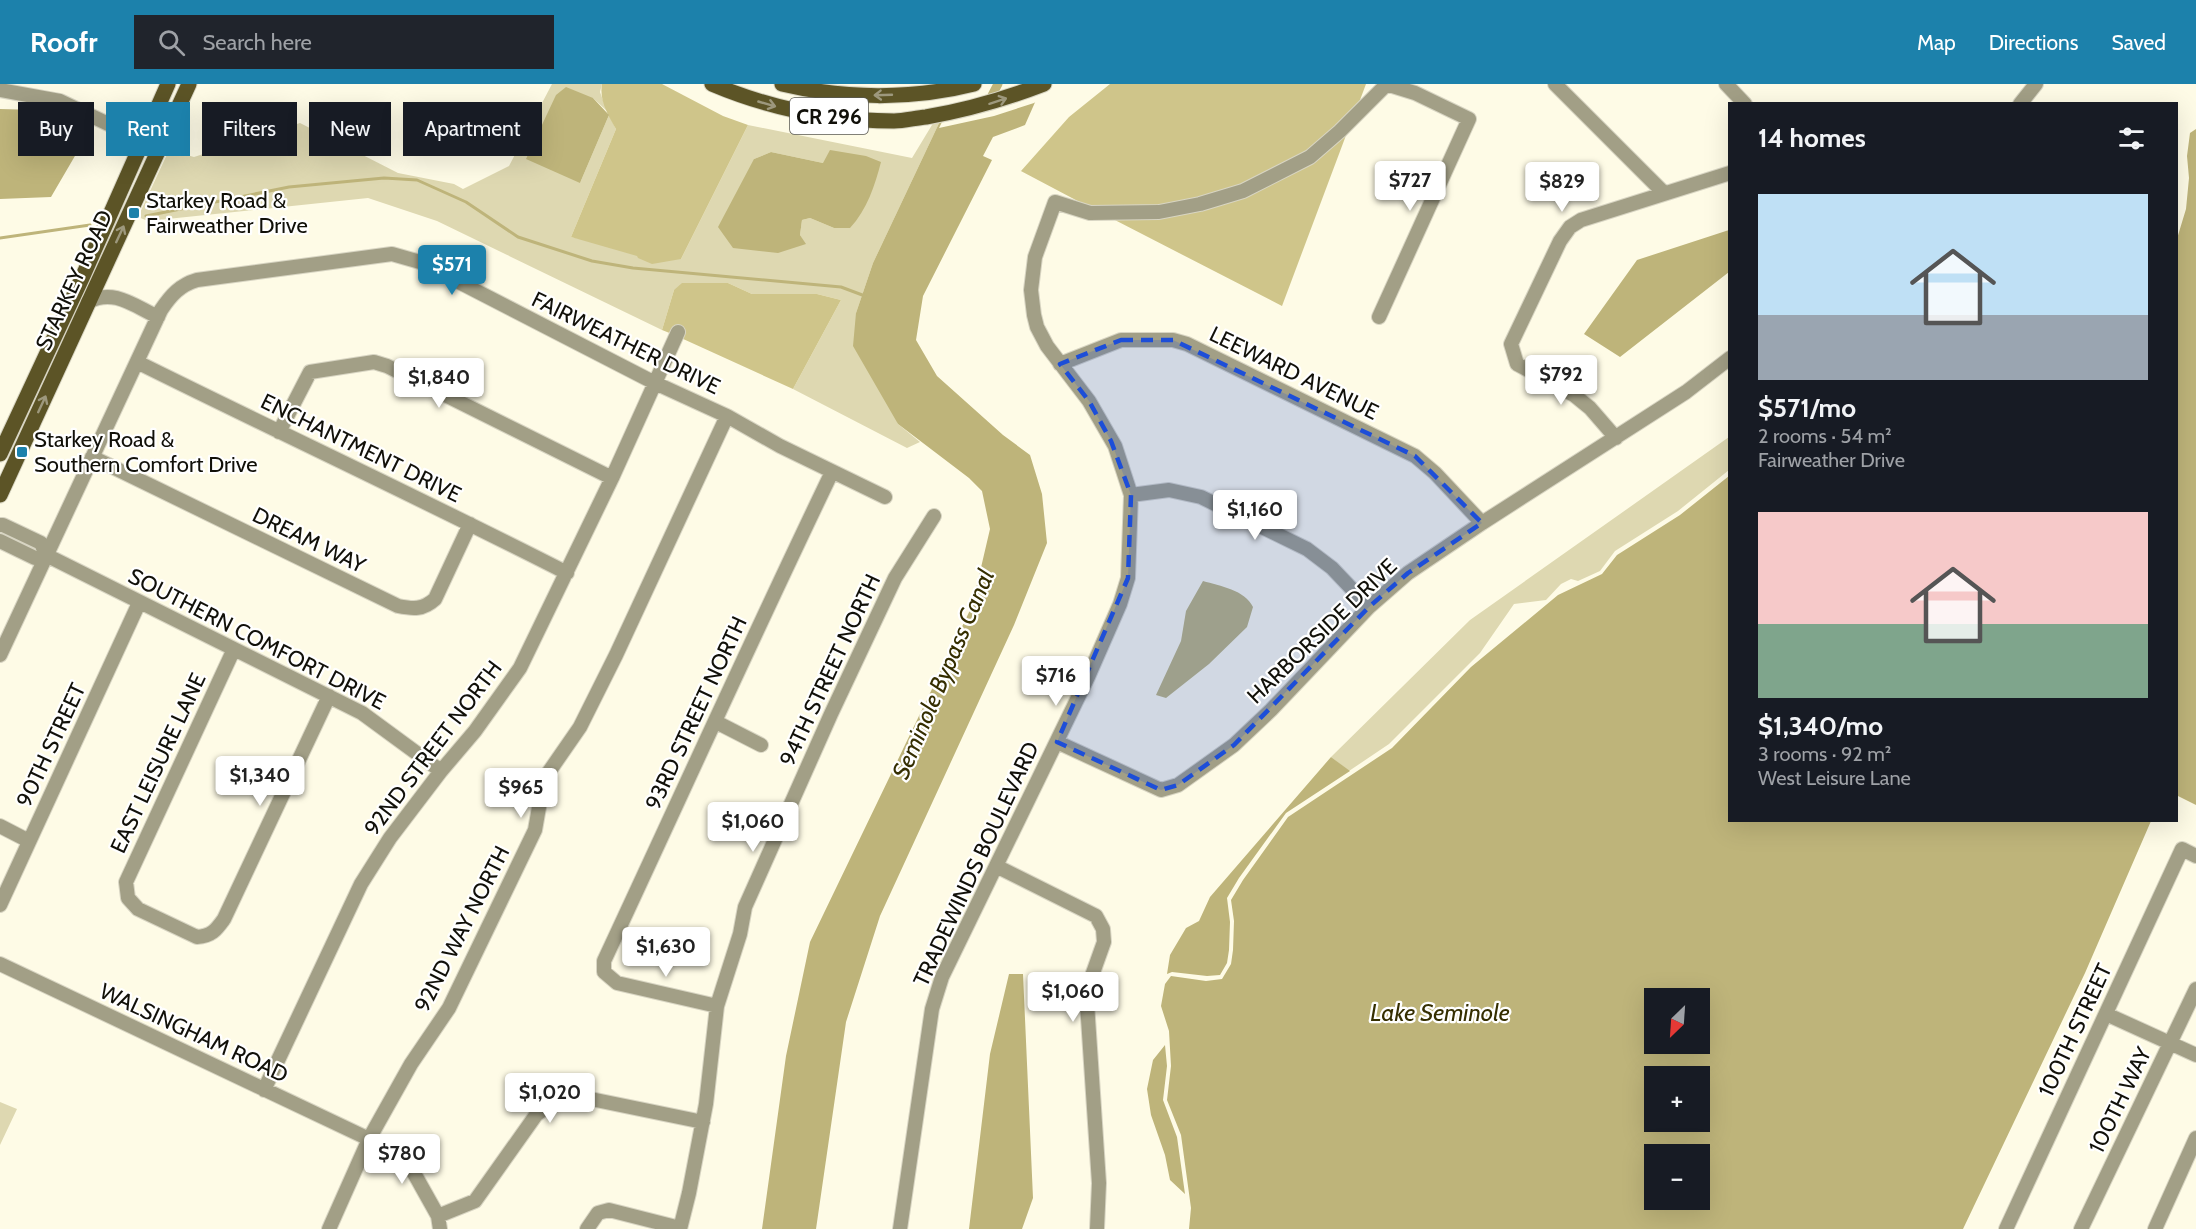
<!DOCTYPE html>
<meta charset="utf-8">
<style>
:root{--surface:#171b24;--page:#20242c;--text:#f1f3f6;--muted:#9ea1a6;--accent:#1c81ab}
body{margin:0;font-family:Cabin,sans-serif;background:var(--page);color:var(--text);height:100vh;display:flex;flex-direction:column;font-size:22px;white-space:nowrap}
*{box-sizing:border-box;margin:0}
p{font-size:20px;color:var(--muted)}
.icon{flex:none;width:33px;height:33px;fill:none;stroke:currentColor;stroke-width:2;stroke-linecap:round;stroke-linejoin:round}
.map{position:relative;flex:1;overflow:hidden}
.drawer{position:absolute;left:1728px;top:18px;width:450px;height:720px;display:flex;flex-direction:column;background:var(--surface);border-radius:0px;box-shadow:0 6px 24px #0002}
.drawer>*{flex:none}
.guide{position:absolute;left:18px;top:18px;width:570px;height:54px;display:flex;gap:12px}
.needle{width:39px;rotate:205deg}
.fabs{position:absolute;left:1644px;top:904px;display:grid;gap:12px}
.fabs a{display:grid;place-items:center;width:66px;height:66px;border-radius:0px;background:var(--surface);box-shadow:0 6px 24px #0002;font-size:30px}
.price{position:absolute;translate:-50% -51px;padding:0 14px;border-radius:6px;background:#fff;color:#222;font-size:20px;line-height:39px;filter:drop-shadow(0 2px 3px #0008)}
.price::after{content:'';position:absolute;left:50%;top:36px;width:18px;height:14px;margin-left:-9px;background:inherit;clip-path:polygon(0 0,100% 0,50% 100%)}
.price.on{background:var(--accent);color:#fff}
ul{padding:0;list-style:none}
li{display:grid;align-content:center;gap:12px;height:318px;padding:0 30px}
li span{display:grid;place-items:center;height:186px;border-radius:0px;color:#555}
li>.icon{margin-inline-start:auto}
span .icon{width:108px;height:108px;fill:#fffc;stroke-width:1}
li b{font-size:26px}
h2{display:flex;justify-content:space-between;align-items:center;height:72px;padding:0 30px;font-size:26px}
.tag{padding:0 21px;border-radius:0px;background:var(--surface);box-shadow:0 6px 24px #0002;font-size:21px;line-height:54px}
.tag.on{background:var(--accent);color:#fff}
header{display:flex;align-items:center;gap:36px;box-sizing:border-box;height:84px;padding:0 30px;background:var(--accent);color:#fff}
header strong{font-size:28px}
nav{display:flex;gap:33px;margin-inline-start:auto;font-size:21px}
.search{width:420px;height:54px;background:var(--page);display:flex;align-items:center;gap:15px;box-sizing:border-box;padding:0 21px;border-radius:0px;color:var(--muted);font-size:22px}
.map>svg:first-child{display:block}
.green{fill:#ded8b1;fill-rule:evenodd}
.forest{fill:#cfc58a}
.water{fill:#beb47a;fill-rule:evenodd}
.pier{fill:#fefbe6}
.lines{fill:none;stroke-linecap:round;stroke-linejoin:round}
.stream{stroke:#beb47a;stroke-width:3}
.canal{stroke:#beb47a;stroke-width:9}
.minor-casing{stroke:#d8d5c3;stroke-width:16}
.major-casing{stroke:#d8d5c3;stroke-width:17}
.minor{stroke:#a29f86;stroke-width:14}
.major{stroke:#5c5426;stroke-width:15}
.oneway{stroke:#9d987d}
.marked{fill:#1d4ed8;fill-opacity:0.2;stroke:#1d4ed8;stroke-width:4.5;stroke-dasharray:12 8;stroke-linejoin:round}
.poi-dot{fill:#1c81ab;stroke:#fff;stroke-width:2}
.labels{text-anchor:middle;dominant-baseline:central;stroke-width:4.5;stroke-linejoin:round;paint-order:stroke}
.shield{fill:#fff;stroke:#585853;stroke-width:1.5}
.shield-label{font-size:21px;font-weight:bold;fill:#111009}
.poi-label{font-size:22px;fill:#111009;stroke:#fff;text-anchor:start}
.street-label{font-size:22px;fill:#111009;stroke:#fff}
.water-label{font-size:24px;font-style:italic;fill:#352e00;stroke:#fff}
</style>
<header>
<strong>Roofr</strong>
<div class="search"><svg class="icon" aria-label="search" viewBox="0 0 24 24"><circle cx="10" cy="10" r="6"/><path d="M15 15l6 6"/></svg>Search here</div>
<nav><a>Map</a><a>Directions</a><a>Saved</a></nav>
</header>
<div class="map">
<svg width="2196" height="1145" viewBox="0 0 2196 1145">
<rect width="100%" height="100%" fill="#fefbe6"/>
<path class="green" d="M552,0H602L600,8L607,27L593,14L580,99L609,31L616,45L571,153L681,175L748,41L912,74L935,36L941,35L873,179L856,229L898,340L920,358L907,364L793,305L841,216L817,210H752L728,199L674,206L662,246L437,137L368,114L148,137L138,133L169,66L194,73L300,39L398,89L454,100L463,105L509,82ZM771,68L823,79L834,144L810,134L802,136L800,151L805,160L754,75Z
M1729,353V386L1678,427L1615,467L1600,487L1578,497L1571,495L1561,500L1546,516L1514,520L1480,569L1389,660L1349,687L1331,673L1470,536Z
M0,1018L17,1025L0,1061Z"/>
<path class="forest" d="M602,0H662L723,32L748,41L681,175L652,180L638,174L637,172L571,153L616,45C608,31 599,16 602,0Z
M1110,0H1366L1357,24L1307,69L1242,102L1199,115L1159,122L1089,123L1019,86L1021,87L1069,33Z
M1348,46L1282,222L1111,134L1201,125Z
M682,199H728L752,210H817L841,216L793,305L681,254L685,246L677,242L672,250L662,246L674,206Z"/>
<path class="water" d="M566,3L593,14L609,31L580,99L526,75L556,11Z
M1040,7L1025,41L993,53L983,72L992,76L923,212L916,256L937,292L1003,351L1030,371L1042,410L1047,459L1014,541L880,832L846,938L816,1145H762L786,972L810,858L972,522L990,445L982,407L969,394L898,340L853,262L856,229L873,179L941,35Z
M0,25L37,26L86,53L51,113L0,115Z
M2196,45V721L2176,711V158L2186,125L2189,94L2187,72L2190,49Z
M830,66L866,72L881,78C875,101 867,126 850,144H834L810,134L802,136L800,151L806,160L778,169L733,164L718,143L754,75L771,68L823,79Z
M1729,146V188L1620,273L1584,250L1637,176Z
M1729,392L1730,736L2151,737L2085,889L1963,1145H1189L1191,1124L1181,1051L1167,1016L1171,982L1169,947L1161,922L1165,900L1171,892L1206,897L1222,895L1231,880L1233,866L1234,837L1231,816L1243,796L1288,733L1392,664L1471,583L1558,511L1602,490L1617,471L1680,431ZM1654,915H1700V960H1654ZM1654,993H1700V1038H1654ZM1654,1071H1700V1116H1654Z
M1203,497C1220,502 1245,506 1253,523L1247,543L1209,580L1166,614L1156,611L1181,557L1186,527Z
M1331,673L1350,687L1286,729L1239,794L1227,814L1230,838L1229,866L1227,879L1220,891L1207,892L1172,888L1167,890L1170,871L1186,844L1199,837L1210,813Z
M1009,890H1023L1033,1114L1022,1145H969L990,970Z
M1165,961L1167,982L1163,1016L1177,1053L1185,1110L1170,1096L1165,1071L1151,1031L1147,1005L1153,976Z"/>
<path class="pier" d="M1043,8L1039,16L1034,19L994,32L939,44L945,32Z"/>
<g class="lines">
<path class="stream" d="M146,132L289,103L384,94L417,96L466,118L518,153L592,177L633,184L841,203L865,212
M0,154L90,141"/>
<path class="canal" d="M988,19L998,0"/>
<g class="minor-casing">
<path id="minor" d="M1555,0L1664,109
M1726,0L1745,20
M0,6L60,17L123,47L140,61
M2020,20L2036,0
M88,218C114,204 134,222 158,233
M1379,233L1469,35L1415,9L1386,0
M137,278C280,349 424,416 567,489
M1060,280L1121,256H1173L1187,260L1415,372L1435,389L1482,439
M279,348L310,288L374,278L387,282L612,394
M1616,354L1590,324L1574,311L1517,280L1511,260L1560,157L1570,143L1581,136L1730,89
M92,373L398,522C413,525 423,526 435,515L470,440
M1131,411L1169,406L1201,413L1307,465L1332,484L1369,523
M0,441H3L41,459L46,471L35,474L0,457
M46,471L362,629L441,687
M234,565L126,798L128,814L138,825L197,853C212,852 216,846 224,835L329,612
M0,571L161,226C171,211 180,201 197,196L392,170L420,178L655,299L727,332L780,362L885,413
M716,638L761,661
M1057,658L1161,706L1178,701L1234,661L1271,626L1369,523L1408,489L1482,439L1686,308L1730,274
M0,742L29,757
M996,782L1096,832L1103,845L1104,858L1089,900L1087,919L1099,1099L1097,1145
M0,821L139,519
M0,880L369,1055L410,1082L438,1132L440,1145
M717,922L617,899L604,888V877C680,714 754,550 832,388
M2106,930L2196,971
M264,1006L361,800L390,754L441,687L475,647L520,584L612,394L678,248
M438,1132L475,1117L536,1031L556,1016L569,1013L586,1014L703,1038
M329,1145L369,1055L411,980L449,924L535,746L544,695L580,643L616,571L727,332
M587,1145L598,1129L609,1126L680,1144
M680,1145L689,1109L706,1020L717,922L740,850L745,823L831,630L895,494L934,432
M900,1145L932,925L942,893L1088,593L1120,520L1128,494L1131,411L1115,362L1089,317L1047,262L1037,243L1034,231L1031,206L1035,173L1055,118L1090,129L1159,128L1200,120L1243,107L1310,73L1340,47L1387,0
M2006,1145L2182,765L2196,772
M2081,1145L2196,905
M2155,1145L2196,1054"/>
</g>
<g class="major-casing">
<path id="major" d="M712,0C769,24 832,37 894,37C904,37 915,34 926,33C967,26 1005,15 1044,0
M782,0C843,15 912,16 974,0
M0,370L82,194L168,0
M0,411L189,0"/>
</g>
<use href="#minor" class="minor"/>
<use href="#major" class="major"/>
</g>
<defs><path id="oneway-shaft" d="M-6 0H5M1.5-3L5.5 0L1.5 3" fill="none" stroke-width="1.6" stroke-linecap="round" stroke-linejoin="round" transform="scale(1.5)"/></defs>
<g class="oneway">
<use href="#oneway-shaft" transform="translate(883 11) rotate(178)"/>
<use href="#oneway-shaft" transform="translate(998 17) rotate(-18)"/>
<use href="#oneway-shaft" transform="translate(767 20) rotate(16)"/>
<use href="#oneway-shaft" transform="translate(120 150) rotate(-65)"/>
<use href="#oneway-shaft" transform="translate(42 320) rotate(-65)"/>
</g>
<path class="marked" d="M1121,256H1173L1415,372L1482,439L1408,489L1369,523L1234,661L1178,701L1161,706L1057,658L1128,494L1131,411L1111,357L1089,317L1060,280Z"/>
<g class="poi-dot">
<rect x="128" y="123" width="12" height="12" rx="3"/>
<rect x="16" y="362" width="12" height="12" rx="3"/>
</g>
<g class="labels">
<rect class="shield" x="790" y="14" width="78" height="36" rx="4.5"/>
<g class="shield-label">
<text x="829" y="32">CR 296</text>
</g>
<g class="poi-label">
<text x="146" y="116">Starkey Road &amp;<tspan x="146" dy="25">Fairweather Drive</tspan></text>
<text x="34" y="355">Starkey Road &amp;<tspan x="34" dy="25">Southern Comfort Drive</tspan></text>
</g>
<g class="street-label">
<text transform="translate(74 196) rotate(-65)">STARKEY ROAD</text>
<text transform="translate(626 259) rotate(26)">FAIRWEATHER DRIVE</text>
<text transform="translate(1294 289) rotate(26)">LEEWARD AVENUE</text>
<text transform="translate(361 364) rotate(26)">ENCHANTMENT DRIVE</text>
<text transform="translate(309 456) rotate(26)">DREAM WAY</text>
<text transform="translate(1322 547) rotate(-44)">HARBORSIDE DRIVE</text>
<text transform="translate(257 555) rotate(27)">SOUTHERN COMFORT DRIVE</text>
<text transform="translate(830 586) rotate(-65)">94TH STREET NORTH</text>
<text transform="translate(696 629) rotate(-65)">93RD STREET NORTH</text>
<text transform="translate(51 661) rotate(-65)">90TH STREET</text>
<text transform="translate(433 664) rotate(-53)">92ND STREET NORTH</text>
<text transform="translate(158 679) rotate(-65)">EAST LEISURE LANE</text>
<text transform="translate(976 780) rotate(-65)">TRADEWINDS BOULEVARD</text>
<text transform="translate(462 845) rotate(-63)">92ND WAY NORTH</text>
<text transform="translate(2075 946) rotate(-65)">100TH STREET</text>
<text transform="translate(194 949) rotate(25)">WALSINGHAM ROAD</text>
<text transform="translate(2120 1016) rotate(-64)">100TH WAY</text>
</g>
<g class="water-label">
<text transform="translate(943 590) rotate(-67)">Seminole Bypass Canal</text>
<text x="1440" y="928">Lake Seminole</text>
</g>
</g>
</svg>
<div class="fabs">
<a><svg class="needle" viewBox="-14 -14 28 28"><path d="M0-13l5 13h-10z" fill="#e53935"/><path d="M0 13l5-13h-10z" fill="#9ea1a6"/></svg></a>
<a>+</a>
<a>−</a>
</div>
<b class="price" style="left:1410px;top:128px">$727</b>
<b class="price" style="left:1562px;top:129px">$829</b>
<b class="price on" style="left:452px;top:212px">$571</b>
<b class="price" style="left:1561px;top:322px">$792</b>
<b class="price" style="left:439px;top:325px">$1,840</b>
<b class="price" style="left:1255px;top:457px">$1,160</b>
<b class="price" style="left:1056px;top:623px">$716</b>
<b class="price" style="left:260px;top:723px">$1,340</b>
<b class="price" style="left:521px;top:735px">$965</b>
<b class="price" style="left:753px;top:769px">$1,060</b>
<b class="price" style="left:666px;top:894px">$1,630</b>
<b class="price" style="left:1073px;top:939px">$1,060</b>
<b class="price" style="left:550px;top:1040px">$1,020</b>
<b class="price" style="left:402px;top:1101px">$780</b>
<div class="guide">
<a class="tag">Buy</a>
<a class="tag on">Rent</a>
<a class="tag">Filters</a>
<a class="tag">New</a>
<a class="tag">Apartment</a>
</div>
<section class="drawer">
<h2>14 homes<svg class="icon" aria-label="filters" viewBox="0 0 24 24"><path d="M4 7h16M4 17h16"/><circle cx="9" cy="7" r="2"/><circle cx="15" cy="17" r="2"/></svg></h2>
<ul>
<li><span style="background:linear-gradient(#bfe0f5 65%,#9aa5b1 0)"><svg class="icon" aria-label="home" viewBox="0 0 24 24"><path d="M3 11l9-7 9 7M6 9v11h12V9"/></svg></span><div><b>$571/mo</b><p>2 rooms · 54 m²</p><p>Fairweather Drive</p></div></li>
<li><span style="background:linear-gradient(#f6c9c9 60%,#7fa58c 0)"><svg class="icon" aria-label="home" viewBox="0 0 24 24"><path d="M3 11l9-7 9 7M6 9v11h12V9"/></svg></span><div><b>$1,340/mo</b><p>3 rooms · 92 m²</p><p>West Leisure Lane</p></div></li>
</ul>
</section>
</div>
